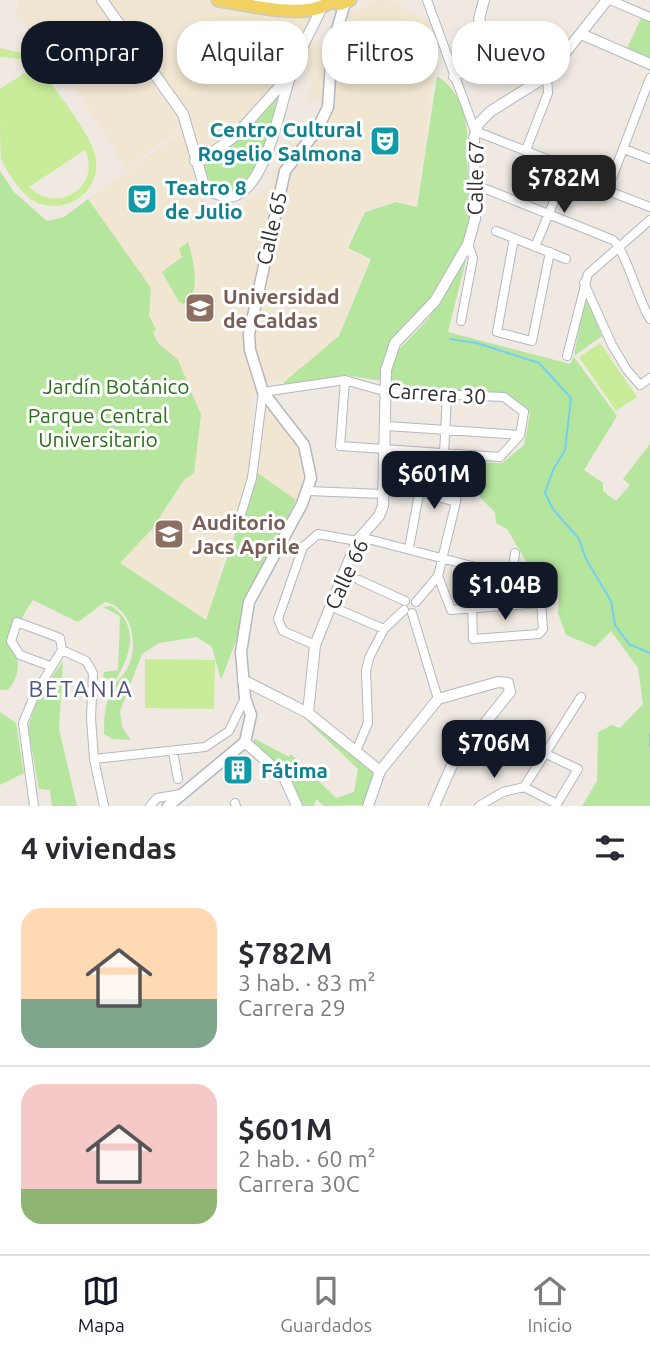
<!DOCTYPE html>
<html lang="es">
<meta charset="utf-8">
<style>
:root{--surface:#fff;--page:#f2f2f3;--text:#2b2b33;--muted:#7c7c81;--line:#e1e1e2;--accent:#111827}
body{margin:0;font-family:Ubuntu,sans-serif;background:var(--page);color:var(--text);height:100vh;display:flex;flex-direction:column;font-size:26px;white-space:nowrap}
*{box-sizing:border-box;margin:0}
p{font-size:23px;color:var(--muted)}
.icon{flex:none;width:38px;height:38px;fill:none;stroke:currentColor;stroke-width:2;stroke-linecap:round;stroke-linejoin:round}
.map{position:relative;height:806px;overflow:hidden}
.drawer{display:flex;flex-direction:column;background:var(--surface);flex:1}
.drawer>*{flex:none}
.top-card{position:absolute;left:21px;top:21px;width:609px;height:63px;display:flex;gap:14px}
.price{position:absolute;translate:-50% -60px;padding:0 16px;border-radius:14px;background:var(--accent);color:#fff;font-size:23px;line-height:46px;filter:drop-shadow(0 2px 4px #0008)}
.price::after{content:'';position:absolute;left:50%;top:42px;width:21px;height:16px;margin-left:-10px;background:inherit;clip-path:polygon(0 0,100% 0,50% 100%)}
.price.current{background:#222;color:#fff}
ul{padding:0;list-style:none}
li{display:flex;align-items:center;gap:21px;height:175px;padding:0 21px}
li+li{border-top:2px solid var(--line)}
li span{display:grid;place-items:center;flex:none;width:196px;height:140px;border-radius:21px;color:#555}
li>.icon{margin-inline-start:auto}
span .icon{width:84px;height:84px;fill:#fffc;stroke-width:1}
li b{font-size:30px}
h2{display:flex;justify-content:space-between;align-items:center;height:84px;padding:0 21px;font-size:30px}
.chip{padding:0 24px;border-radius:28px;background:var(--surface);box-shadow:0 4px 10px #0003;font-size:24px;line-height:63px}
.chip.current{background:var(--accent);color:#fff}
.tab-bar{display:flex;justify-content:space-around;align-items:center;height:98px;border-top:2px solid var(--line);background:var(--surface);font-size:19px;color:var(--muted)}
.tab-bar a{display:grid;justify-items:center;gap:4px}
.tab-bar .current{color:var(--accent)}
.map>svg:first-child{display:block}
.education{fill:#f0e6d1}
.green{fill:#b6e59e}
.pitch{fill:#c9ec9a;fill-rule:evenodd}
.lines{fill:none;stroke-linecap:round;stroke-linejoin:round}
.stream{stroke:#75cff0;stroke-width:2}
.minor-casing{stroke:#b4b7c1;stroke-width:10}
.tertiary-casing{stroke:#b4b7c1;stroke-width:12}
.secondary-casing{stroke:#b4b7c1;stroke-width:13}
.primary-casing{stroke:#c9c9c9;stroke-width:15}
.minor{stroke:#fff;stroke-width:8}
.tertiary{stroke:#fff;stroke-width:10}
.secondary{stroke:#fff;stroke-width:10}
.primary{stroke:#f2d163;stroke-width:12}
.labels{text-anchor:middle;dominant-baseline:central;stroke-width:6;stroke-linejoin:round;paint-order:stroke}
.culture-label{font-size:21px;font-weight:bold;fill:#0d838f;stroke:#fff;text-anchor:start}
.street-label{font-size:21px;fill:#2e2e2e;stroke:#fff}
.education-label{font-size:21px;font-weight:bold;fill:#785e54;stroke:#fff;text-anchor:start}
.park-label{font-size:21px;fill:#2c6e1b;stroke:#fff}
.neighbourhood-label{font-size:23px;letter-spacing:2px;fill:#4d5680;stroke:#fff}
</style>
<div class="map">
<svg width="650" height="806" viewBox="0 0 650 806">
<rect width="100%" height="100%" fill="#efe9e1"/>
<path class="education" d="M19,0H94L184,126L124,170L115,148L63,72L15,12Z
M101,0H223L308,11L312,22L295,59L267,97L235,132L201,158L194,134Z
M378,0H388L431,22L434,76L416,206L396,201L364,210L346,249L369,260L339,336L283,382L266,381L250,402L253,409L249,477L218,572L221,573L206,620L120,563L152,529L189,475L88,199L186,129L195,177L191,182L221,223L232,216L236,221L238,219L236,212L247,204L245,201L267,189L286,142H303L310,136L324,105L307,98L312,83L304,64L311,42L336,47L348,14Z
M265,407L292,436L301,453L304,475L296,500L256,472Z"/>
<path class="green" d="M642,16L650,19V62L624,55Z
M437,76C463,93 469,121 467,151C466,181 477,212 465,241C456,264 438,290 422,309C401,333 380,346 383,381L344,375L284,386V382L339,336L371,259L348,248L365,212L396,202L417,207Z
M282,89C274,118 259,183 229,193L213,188L203,165Z
M0,171L14,192L47,221L64,217L88,199L151,288L149,316L156,329L153,333L158,343L178,360L201,415L194,473L184,480L152,529L120,563L206,620L256,472L296,500L246,600L237,638L221,680L212,647L197,637L159,643L142,654L120,711L122,727L131,740L112,739L104,734C104,719 105,704 111,691C114,682 123,677 127,669C140,646 132,607 105,602L78,622L33,600C0,645 32,662 8,690H0Z
M188,242C193,259 202,293 184,304L179,302L162,272L182,257L179,249Z
M466,260L448,332L570,364L574,357L617,416L584,470L603,483V491L616,501L630,485L623,479L650,444V806H582L597,781L598,732L612,725L620,728L643,704L638,668L611,631L595,647L566,635L558,613L559,593L550,588L540,594L516,588L532,571L507,529L496,523L495,512C479,498 467,484 472,462L502,463L524,445L530,413L508,395L391,385L392,357L428,319Z
M585,295L602,336L574,356Z
M111,606C144,627 128,664 109,689H101L104,672L118,670L120,616L103,607Z
M63,661L59,729L77,806H52L50,790L39,789L28,728L37,700Z
M0,712L16,723L24,773L0,785Z
M302,716L373,772L375,778L365,805L324,806L316,799L314,806H301L290,781L252,742L255,739L289,757L291,754L336,798L354,792L358,769Z"/>
<path class="pitch" d="M0,48L26,54L37,64C51,85 90,132 95,155C104,190 65,218 34,201C21,194 7,172 1,159C0,145 0,106 0,89L31,69L21,59L0,57ZM85,150C102,187 57,215 29,187Z
M600,343L637,397L616,411L579,357Z
M145,659L215,660L214,709L145,708Z"/>
<g class="lines">
<path class="stream" d="M450,339L477,343L539,363L571,398L565,450L553,470L545,493L553,509L579,539L586,559L611,601L615,625L629,644L650,653
M650,735V745"/>
<g class="minor-casing">
<path id="minor" d="M427,0L475,131L562,165L572,177L650,207
M610,0L650,17
M453,77L518,49
M624,149L650,159
M526,150L548,93L547,76
M476,185L613,240C626,251 638,300 650,319
M607,191L650,78
M496,231L566,259
M514,238L497,332L532,341L550,252
M535,247L566,172
M584,283L612,345L627,370L640,385L650,378
M461,321L473,258L468,244
M567,356L588,274L650,220
M387,426L520,435
M444,454L447,394
M308,491L384,494
M420,492L456,502
M240,518L252,478L263,392L345,380L387,392L504,397L524,412L520,435L500,457L340,446L345,380
M360,537L507,575L512,574L515,553
M409,548L421,483
M438,576L451,610L541,603L543,629L539,634L473,639L472,606
M359,580L405,601
M416,602L438,576L456,502L458,467
M330,606L384,629
M412,613L438,699
M315,645L283,631L278,619L303,547L318,534L357,541
M62,650L86,661L93,673L91,718L94,759L104,806
M50,666L20,655L11,641L17,622L60,638L62,650
M356,751L368,723L366,671L369,658L384,629L404,610
M173,752L178,779
M94,759L205,747L229,731L245,698
M524,787L557,804L578,769L544,753
M235,803L236,806
M34,806L23,723L35,694L62,650
M150,806L157,798L181,794
M479,806L503,792L524,787L581,697"/>
</g>
<g class="tertiary-casing">
<path id="tertiary" d="M102,0L183,114L205,189C218,193 226,202 240,193C269,176 281,100 292,71C300,48 312,29 322,7
M484,0L479,19C489,50 531,46 547,76
M581,34L650,64
M195,161L202,160L235,136L290,75
M243,680L308,713L380,771
M308,713L315,645L357,541L379,516L383,506L386,370L395,343L435,301L468,244L475,219L474,138L478,124L491,111L547,76L607,0
M245,742L284,777L297,806
M368,806L380,771L438,699L498,682L508,683L510,692L453,763L434,806"/>
</g>
<g class="secondary-casing">
<path id="secondary" d="M258,3L325,0
M168,806L245,742L251,715L245,698L241,652L249,602L302,504L311,478L304,445L263,392L250,350L249,334L285,171L317,130L328,107L332,46L345,3"/>
</g>
<g class="primary-casing">
<path id="primary" d="M218,0C245,4 306,21 330,2
M327,0L340,4L350,0"/>
</g>
<use href="#minor" class="minor"/>
<use href="#tertiary" class="tertiary"/>
<use href="#secondary" class="secondary"/>
<use href="#primary" class="primary"/>
</g>
<defs>
<g id="theatre-square" transform="scale(1.575)"><rect x="-9" y="-9" width="18" height="18" rx="4" fill="#0f9aa8" stroke="#fff"/><path d="M-5-5.5Q0-4 5-5.5V0Q5 5 0 6Q-5 5-5 0ZM-3.3-2.5H-1v1.5H-3.3ZM1-2.5H3.3v1.5H1ZM-2.8 1Q0 5.5 2.8 1Z" fill="#fff"/></g>
<g id="university-square" transform="scale(1.575)"><rect x="-9" y="-9" width="18" height="18" rx="4" fill="#8d6e63" stroke="#fff"/><path d="M0-5L7-2L0 1L-7-2ZM-4 1L0 2.5L4 1V4Q0 6-4 4Z" fill="#fff"/></g>
<g id="building-square" transform="scale(1.575)"><rect x="-9" y="-9" width="18" height="18" rx="4" fill="#0f9aa8" stroke="#fff"/><path d="M-4-6H4V6H1V3H-1V6H-4ZM-2.5-4.3h1.7v1.8h-1.7ZM.8-4.3h1.7v1.8H.8ZM-2.5-1h1.7V.8h-1.7ZM.8-1h1.7V.8H.8Z" fill="#fff"/></g>
</defs>
<g fill-rule="evenodd">
<use href="#theatre-square" x="385" y="141"/>
<use href="#theatre-square" x="142" y="199"/>
<use href="#university-square" x="200" y="308"/>
<use href="#university-square" x="169" y="534"/>
<use href="#building-square" x="238" y="770"/>
</g>
<g class="labels">
<g class="culture-label">
<text x="362" y="129" text-anchor="end">Centro Cultural<tspan x="362" dy="24">Rogelio Salmona</tspan></text>
<text x="165" y="187">Teatro 8<tspan x="165" dy="24">de Julio</tspan></text>
<text x="261" y="770">Fátima</text>
</g>
<g class="street-label">
<text transform="translate(475 178) rotate(-89)">Calle 67</text>
<text transform="translate(271 228) rotate(-77)">Calle 65</text>
<text transform="translate(437 393) rotate(4)">Carrera 30</text>
<text transform="translate(346 574) rotate(-65)">Calle 66</text>
</g>
<g class="education-label">
<text x="223" y="296">Universidad<tspan x="223" dy="24">de Caldas</tspan></text>
<text x="192" y="522">Auditorio<tspan x="192" dy="24">Jacs Aprile</tspan></text>
</g>
<g class="park-label">
<text x="116" y="386">Jardín Botánico</text>
<text x="98" y="415">Parque Central<tspan x="98" dy="24">Universitario</tspan></text>
</g>
<g class="neighbourhood-label">
<text x="81" y="688">BETANIA</text>
</g>
</g>
</svg>
<b class="price current" style="left:564px;top:215px">$782M</b>
<b class="price" style="left:434px;top:511px">$601M</b>
<b class="price" style="left:505px;top:622px">$1.04B</b>
<b class="price" style="left:494px;top:780px">$706M</b>
<div class="top-card">
<a class="chip current">Comprar</a>
<a class="chip">Alquilar</a>
<a class="chip">Filtros</a>
<a class="chip">Nuevo</a>
</div>
</div>
<section class="drawer">
<h2>4 viviendas<svg class="icon" aria-label="filters" viewBox="0 0 24 24"><path d="M4 7h16M4 17h16"/><circle cx="9" cy="7" r="2"/><circle cx="15" cy="17" r="2"/></svg></h2>
<ul>
<li><span style="background:linear-gradient(#ffd9b3 65%,#7fa58c 0)"><svg class="icon" aria-label="home" viewBox="0 0 24 24"><path d="M3 11l9-7 9 7M6 9v11h12V9"/></svg></span><div><b>$782M</b><p>3 hab. · 83 m²</p><p>Carrera 29</p></div></li>
<li><span style="background:linear-gradient(#f6c9c9 75%,#8fb573 0)"><svg class="icon" aria-label="home" viewBox="0 0 24 24"><path d="M3 11l9-7 9 7M6 9v11h12V9"/></svg></span><div><b>$601M</b><p>2 hab. · 60 m²</p><p>Carrera 30C</p></div></li>
</ul>
</section>
<nav class="tab-bar">
<a class="current"><svg class="icon" aria-label="map" viewBox="0 0 24 24"><path d="M3 6l6-2 6 2 6-2v14l-6 2-6-2-6 2zM9 4v14M15 6v14"/></svg>Mapa</a>
<a><svg class="icon" aria-label="saved" viewBox="0 0 24 24"><path d="M7 4h10v16l-5-4-5 4z"/></svg>Guardados</a>
<a><svg class="icon" aria-label="home" viewBox="0 0 24 24"><path d="M3 11l9-7 9 7M6 9v11h12V9"/></svg>Inicio</a>
</nav>
